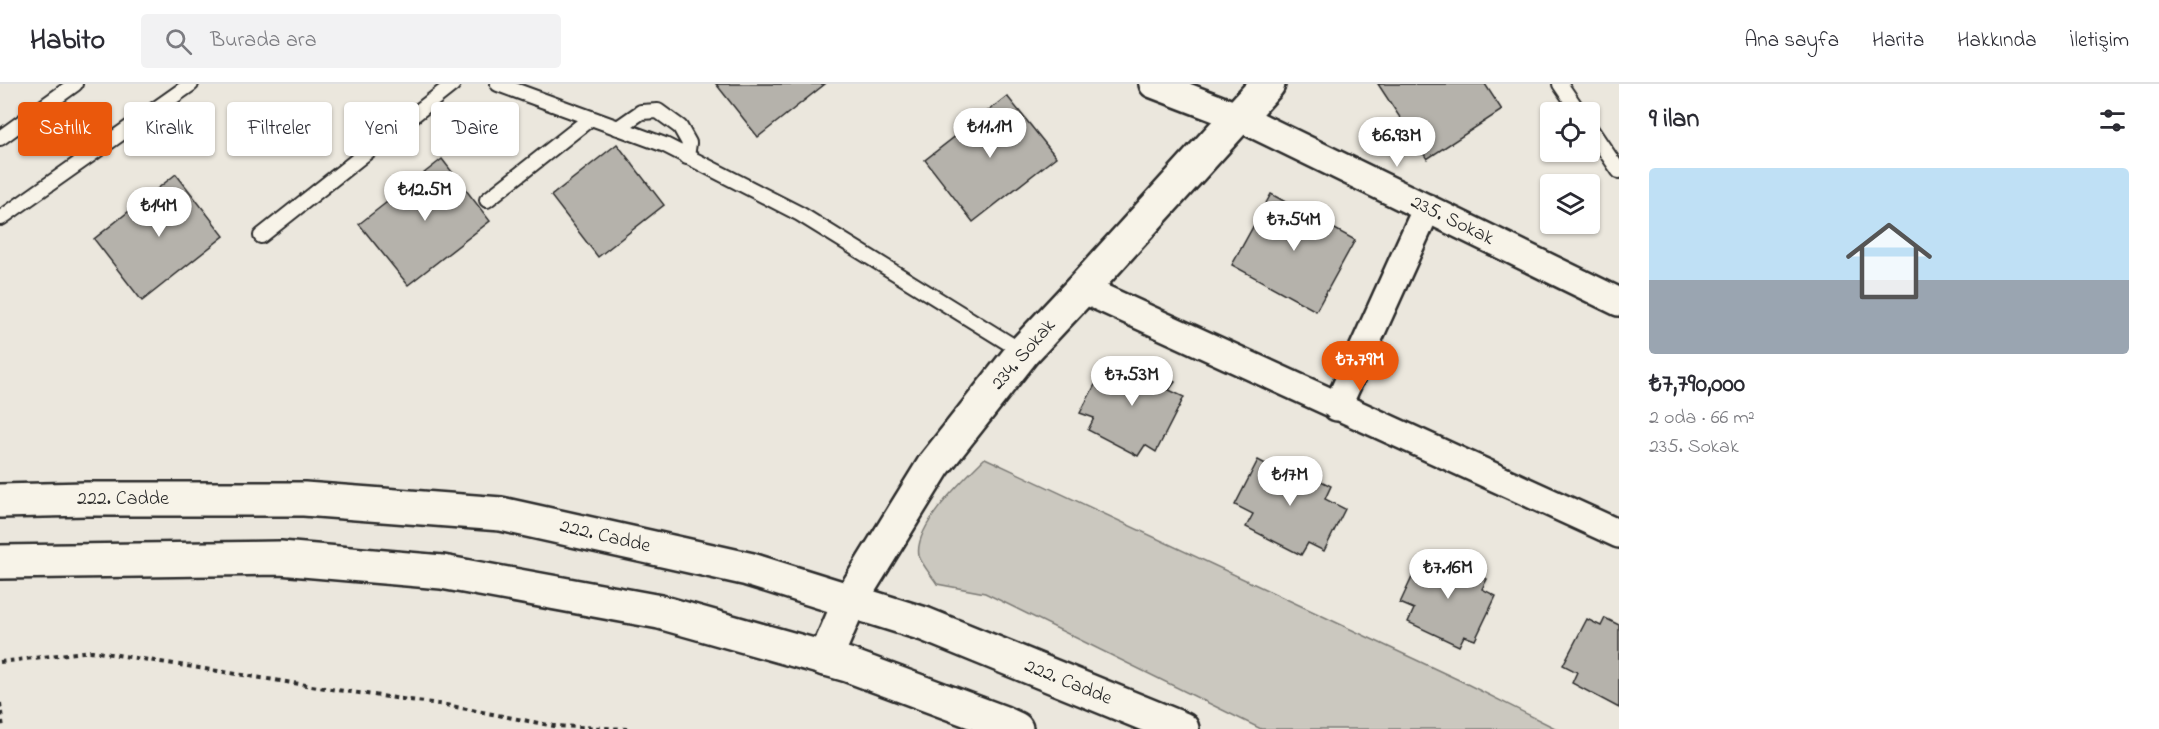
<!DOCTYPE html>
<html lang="tr">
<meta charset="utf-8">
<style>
:root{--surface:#fff;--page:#f2f2f3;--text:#2b2b33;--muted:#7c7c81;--line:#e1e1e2;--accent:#ea580c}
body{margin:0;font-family:"Indie Flower",sans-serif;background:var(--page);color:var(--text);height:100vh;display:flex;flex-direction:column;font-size:22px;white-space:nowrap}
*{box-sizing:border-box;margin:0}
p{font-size:20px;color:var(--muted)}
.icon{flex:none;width:33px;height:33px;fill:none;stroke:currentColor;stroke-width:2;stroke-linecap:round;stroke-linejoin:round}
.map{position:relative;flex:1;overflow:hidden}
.panel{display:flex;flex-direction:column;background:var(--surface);width:540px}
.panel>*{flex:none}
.top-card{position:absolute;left:18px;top:18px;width:570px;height:54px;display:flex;gap:12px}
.tools{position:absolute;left:1540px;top:18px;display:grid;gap:12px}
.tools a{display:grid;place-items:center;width:60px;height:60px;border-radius:6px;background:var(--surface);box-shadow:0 2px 4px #0004;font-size:30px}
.price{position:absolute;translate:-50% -51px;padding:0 14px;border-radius:21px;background:#fff;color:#222;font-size:20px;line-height:39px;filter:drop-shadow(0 2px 3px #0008)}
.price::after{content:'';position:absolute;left:50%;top:36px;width:18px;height:14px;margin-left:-9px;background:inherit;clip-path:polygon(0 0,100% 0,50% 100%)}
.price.selected{background:var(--accent);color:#fff}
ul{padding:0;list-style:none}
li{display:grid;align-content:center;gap:12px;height:318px;padding:0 30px}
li+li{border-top:2px solid var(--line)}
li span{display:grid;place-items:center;height:186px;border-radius:6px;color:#555}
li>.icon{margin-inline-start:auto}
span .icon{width:108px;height:108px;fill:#fffc;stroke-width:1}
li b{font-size:26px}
h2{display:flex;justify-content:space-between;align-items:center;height:72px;padding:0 30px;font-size:26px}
.pill{padding:0 21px;border-radius:6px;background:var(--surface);box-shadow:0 2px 4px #0004;font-size:21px;line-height:54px}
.pill.selected{background:var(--accent);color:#fff}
header{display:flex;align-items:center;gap:36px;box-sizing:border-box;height:84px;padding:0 30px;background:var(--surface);border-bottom:2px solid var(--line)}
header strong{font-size:28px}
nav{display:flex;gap:33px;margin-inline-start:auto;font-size:21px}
.search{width:420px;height:54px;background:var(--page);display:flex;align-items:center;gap:15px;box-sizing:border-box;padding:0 21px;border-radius:6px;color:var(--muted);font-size:22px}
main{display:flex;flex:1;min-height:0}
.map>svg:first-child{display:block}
.green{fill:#cbc8bf;stroke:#7b7a75;stroke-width:1.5}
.building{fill:#b5b2ab;stroke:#2b2b2b;stroke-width:1.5}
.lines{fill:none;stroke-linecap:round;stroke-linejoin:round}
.lane-casing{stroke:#2b2b2b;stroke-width:18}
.street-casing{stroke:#2b2b2b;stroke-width:32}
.secondary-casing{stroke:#2b2b2b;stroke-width:38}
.primary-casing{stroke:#2b2b2b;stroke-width:38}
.path{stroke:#2b2b2b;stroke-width:4;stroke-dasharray:4.5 4.5;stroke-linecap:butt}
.lane{stroke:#f7f3e8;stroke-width:14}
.street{stroke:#f7f3e8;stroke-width:27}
.secondary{stroke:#f7f3e8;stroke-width:33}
.primary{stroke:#f7f3e8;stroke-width:33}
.labels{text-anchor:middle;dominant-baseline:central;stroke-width:4.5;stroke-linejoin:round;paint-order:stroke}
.street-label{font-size:20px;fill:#2b2b2b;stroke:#f7f3e8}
</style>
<header>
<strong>Habito</strong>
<div class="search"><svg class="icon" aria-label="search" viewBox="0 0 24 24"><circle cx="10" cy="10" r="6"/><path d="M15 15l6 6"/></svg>Burada ara</div>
<nav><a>Ana sayfa</a><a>Harita</a><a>Hakkında</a><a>İletişim</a></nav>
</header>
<main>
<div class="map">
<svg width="1619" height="645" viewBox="0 0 1619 645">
<rect width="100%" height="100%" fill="#ebe7dd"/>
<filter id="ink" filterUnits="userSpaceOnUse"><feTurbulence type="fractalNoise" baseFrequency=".0167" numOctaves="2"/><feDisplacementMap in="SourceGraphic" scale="12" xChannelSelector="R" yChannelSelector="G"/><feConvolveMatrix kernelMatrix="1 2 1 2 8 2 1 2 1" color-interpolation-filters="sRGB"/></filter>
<g filter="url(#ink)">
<path class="green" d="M985,374L1459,596L1557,645H1261L985,509L937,500C932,492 922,481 919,472C913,442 966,393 985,374Z"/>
<path class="building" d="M716,0H825L758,53Z
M1378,0H1485L1502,26L1427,75Z
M1007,12L1056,73L973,138L925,76Z
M617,60L664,121L598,173L551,112Z
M442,75L490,137L408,201L359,140Z
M176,90L224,152L142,217L94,155Z
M1271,110L1355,156L1316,227L1232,181Z
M1122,274L1175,298L1169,306L1184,313L1156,368L1145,361L1138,372L1088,346L1094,334L1080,329L1107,278L1119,281Z
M1258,376L1275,385L1280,376L1331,402L1325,415L1345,425L1324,467L1308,459L1301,471L1246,443L1253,430L1235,421Z
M1437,471L1487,495L1482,505L1496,512L1475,556L1464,552L1459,562L1408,538L1414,525L1400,519L1421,474L1433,480Z
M1605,534L1619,541V624L1572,599L1577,588L1563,581L1587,535L1601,542Z"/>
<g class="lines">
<g class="lane-casing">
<path id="lane" d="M498,0L665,61L800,130L1023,268
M1560,0L1579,28
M618,44L641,28L658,27L680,43L689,59L687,73
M1590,44L1619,87
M0,54L75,0
M487,116L591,34
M1,134L191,0
M261,152L453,0"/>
</g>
<g class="street-casing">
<path id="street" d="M1153,0L1239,33L1619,218
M1082,205L1619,450
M1337,323L1427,124"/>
</g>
<g class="secondary-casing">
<path id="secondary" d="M825,575L850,517L934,381L1023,268L1082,205L1268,0"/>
</g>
<g class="primary-casing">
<path id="primary" d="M0,417L87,415H304L501,430L748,485L924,540L1182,645
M0,478L280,474L442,488L660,528L848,581L1001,638L1016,645"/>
</g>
<path class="path" d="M0,578L92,567L337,606L446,621L554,642L629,645
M0,619L3,645"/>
<use href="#lane" class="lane"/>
<use href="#street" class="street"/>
<use href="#secondary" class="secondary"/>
<use href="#primary" class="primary"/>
</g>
</g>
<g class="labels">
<g class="street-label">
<text transform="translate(1452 137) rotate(26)">235. Sokak</text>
<text transform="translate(1024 271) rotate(-49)">234. Sokak</text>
<text x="123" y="415">222. Cadde</text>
<text transform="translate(605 453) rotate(13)">222. Cadde</text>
<text transform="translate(1068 599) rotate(22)">222. Cadde</text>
</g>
</g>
</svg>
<div class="tools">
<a><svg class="icon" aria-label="locate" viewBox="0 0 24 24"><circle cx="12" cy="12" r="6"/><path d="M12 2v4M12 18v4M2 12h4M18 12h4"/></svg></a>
<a><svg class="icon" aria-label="layers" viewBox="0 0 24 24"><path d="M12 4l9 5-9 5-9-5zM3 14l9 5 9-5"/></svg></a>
</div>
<b class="price" style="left:990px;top:75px">₺11.1M</b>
<b class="price" style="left:1397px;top:84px">₺6.93M</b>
<b class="price" style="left:425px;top:138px">₺12.5M</b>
<b class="price" style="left:159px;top:154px">₺14M</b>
<b class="price" style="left:1294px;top:168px">₺7.54M</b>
<b class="price selected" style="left:1360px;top:308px">₺7.79M</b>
<b class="price" style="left:1132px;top:323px">₺7.53M</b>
<b class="price" style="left:1290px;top:423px">₺17M</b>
<b class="price" style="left:1448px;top:516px">₺7.16M</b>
<div class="top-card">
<a class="pill selected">Satılık</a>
<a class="pill">Kiralık</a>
<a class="pill">Filtreler</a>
<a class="pill">Yeni</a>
<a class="pill">Daire</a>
</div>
</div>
<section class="panel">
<h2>9 ilan<svg class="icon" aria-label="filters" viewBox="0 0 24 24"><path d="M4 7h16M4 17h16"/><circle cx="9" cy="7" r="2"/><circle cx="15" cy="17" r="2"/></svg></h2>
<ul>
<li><span style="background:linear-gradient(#bfe0f5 60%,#9aa5b1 0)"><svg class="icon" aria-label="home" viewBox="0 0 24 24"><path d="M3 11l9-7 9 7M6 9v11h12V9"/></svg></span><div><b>₺7,790,000</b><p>2 oda · 66 m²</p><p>235. Sokak</p></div></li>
</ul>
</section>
</main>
